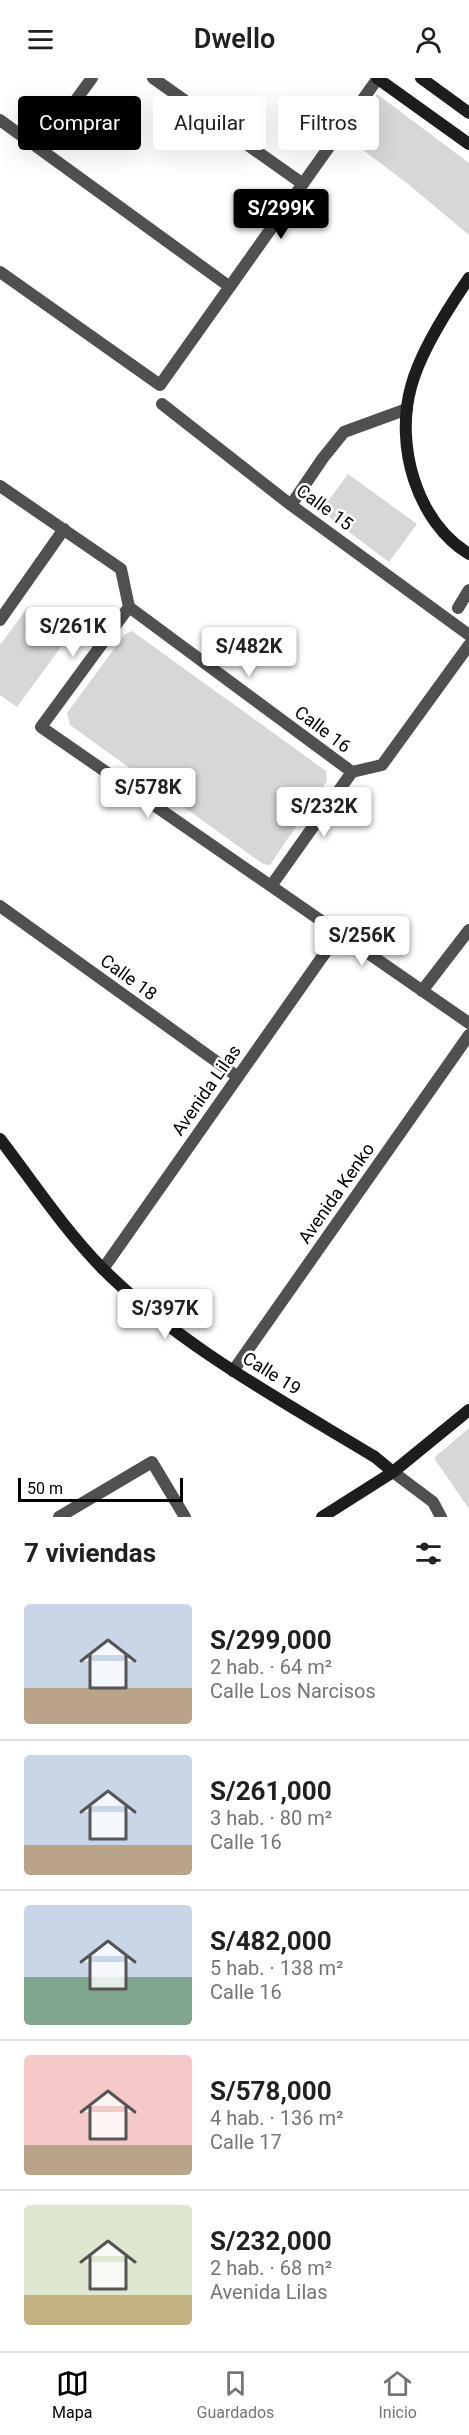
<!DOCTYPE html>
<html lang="es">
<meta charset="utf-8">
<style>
:root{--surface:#fff;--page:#f6f6f6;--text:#202124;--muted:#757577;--line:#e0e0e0;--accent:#000}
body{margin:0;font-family:Roboto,sans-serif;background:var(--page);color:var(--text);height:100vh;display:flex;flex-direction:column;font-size:22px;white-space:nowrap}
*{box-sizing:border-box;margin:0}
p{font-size:20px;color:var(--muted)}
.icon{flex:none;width:33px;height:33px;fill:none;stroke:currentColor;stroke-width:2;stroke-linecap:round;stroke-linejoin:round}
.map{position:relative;height:1439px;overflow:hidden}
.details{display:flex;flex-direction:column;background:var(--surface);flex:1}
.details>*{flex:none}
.banner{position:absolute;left:18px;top:18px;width:434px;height:54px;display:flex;gap:12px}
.scale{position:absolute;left:18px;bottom:15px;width:165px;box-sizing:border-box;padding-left:6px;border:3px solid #000;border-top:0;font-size:16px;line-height:21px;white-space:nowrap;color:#000;-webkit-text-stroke:4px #fff;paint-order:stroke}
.price{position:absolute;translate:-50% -51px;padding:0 14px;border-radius:6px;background:#fff;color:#222;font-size:20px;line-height:39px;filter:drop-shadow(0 2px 3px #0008)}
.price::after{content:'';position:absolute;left:50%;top:36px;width:18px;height:14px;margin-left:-9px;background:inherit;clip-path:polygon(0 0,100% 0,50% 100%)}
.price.active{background:var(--accent);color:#fff}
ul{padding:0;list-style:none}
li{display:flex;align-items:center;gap:18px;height:150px;padding:0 24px}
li+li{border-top:2px solid var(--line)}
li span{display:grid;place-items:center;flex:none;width:168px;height:120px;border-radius:6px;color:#555}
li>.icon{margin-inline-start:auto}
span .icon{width:72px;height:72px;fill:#fffc;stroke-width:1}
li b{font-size:26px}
h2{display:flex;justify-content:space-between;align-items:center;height:72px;padding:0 24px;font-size:26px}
.pill{padding:0 21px;border-radius:6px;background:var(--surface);box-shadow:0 6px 24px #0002;font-size:21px;line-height:54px}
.pill.active{background:var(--accent);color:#fff}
header{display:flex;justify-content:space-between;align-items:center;height:78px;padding:0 24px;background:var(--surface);font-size:27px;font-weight:600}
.dock{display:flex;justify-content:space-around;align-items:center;height:84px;border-top:2px solid var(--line);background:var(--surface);font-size:16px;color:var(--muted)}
.dock a{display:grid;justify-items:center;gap:3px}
.dock .active{color:var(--accent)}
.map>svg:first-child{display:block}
.green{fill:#d7d7d7}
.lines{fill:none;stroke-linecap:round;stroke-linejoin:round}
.lane{stroke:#505050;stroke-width:12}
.street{stroke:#505050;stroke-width:12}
.secondary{stroke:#1d1d1d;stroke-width:12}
.labels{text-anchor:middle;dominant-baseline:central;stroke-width:5;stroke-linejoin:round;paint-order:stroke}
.street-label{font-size:18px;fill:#000;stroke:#fff}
</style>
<header><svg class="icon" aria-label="menu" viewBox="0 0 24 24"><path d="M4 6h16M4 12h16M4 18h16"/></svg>Dwello<svg class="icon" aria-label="person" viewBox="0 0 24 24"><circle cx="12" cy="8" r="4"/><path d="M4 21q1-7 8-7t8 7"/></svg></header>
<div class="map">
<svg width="469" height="1439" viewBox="0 0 469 1439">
<rect width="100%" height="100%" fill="#fff"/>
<path class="green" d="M377,16L469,85V157L408,106L347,60Z
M348,396L417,446L389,484L321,433Z
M28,529L69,558L17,629L0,617V567Z
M132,553L326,693L327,703L270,787L263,786L70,647L67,635L125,556Z
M469,1350V1431L434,1380Z"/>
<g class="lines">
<path class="lane" d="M458,530L469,512"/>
<path class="street" d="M153,0L303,106
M0,42L230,209
M40,71L92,0
M0,194L160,307L378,0
M162,326L291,427L469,557
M0,408L121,491L129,529L352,694
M291,427L323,380L344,354L407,331
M129,529L41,649L469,945
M0,542L64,451
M271,808L352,694L382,687L469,567
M0,828L238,999
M422,913L469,852
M103,1191L339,855
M233,1293L469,957
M393,1394L433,1424L441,1439
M59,1439L152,1384L185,1439"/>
<path class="secondary" d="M377,0L469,66
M421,0L469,35
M469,200C449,229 420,274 411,309C395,367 416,443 469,476
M0,1061C33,1104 63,1150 102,1190C180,1268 281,1322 375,1379L393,1394
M322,1439L393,1394L469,1332"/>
</g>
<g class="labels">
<g class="street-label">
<text transform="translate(325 429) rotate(36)">Calle 15</text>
<text transform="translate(323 651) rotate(37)">Calle 16</text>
<text transform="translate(129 899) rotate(36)">Calle 18</text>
<text transform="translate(206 1012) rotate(-55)">Avenida Lilas</text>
<text transform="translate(336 1115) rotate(-55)">Avenida Kenko</text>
<text transform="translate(272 1295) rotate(32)">Calle 19</text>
</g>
</g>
</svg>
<div class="scale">50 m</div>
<b class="price active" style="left:281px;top:162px">S/299K</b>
<b class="price" style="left:73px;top:580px">S/261K</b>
<b class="price" style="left:249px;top:600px">S/482K</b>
<b class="price" style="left:148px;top:741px">S/578K</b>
<b class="price" style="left:324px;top:760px">S/232K</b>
<b class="price" style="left:362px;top:889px">S/256K</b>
<b class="price" style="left:165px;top:1262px">S/397K</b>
<div class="banner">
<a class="pill active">Comprar</a>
<a class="pill">Alquilar</a>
<a class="pill">Filtros</a>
</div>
</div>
<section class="details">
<h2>7 viviendas<svg class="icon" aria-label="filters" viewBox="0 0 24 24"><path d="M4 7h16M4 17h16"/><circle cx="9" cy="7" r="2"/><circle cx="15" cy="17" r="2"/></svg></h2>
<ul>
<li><span style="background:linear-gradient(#c9d6e8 70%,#b9a48a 0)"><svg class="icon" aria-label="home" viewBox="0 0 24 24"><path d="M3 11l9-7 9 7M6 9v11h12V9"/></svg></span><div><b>S/299,000</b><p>2 hab. · 64 m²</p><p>Calle Los Narcisos</p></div></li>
<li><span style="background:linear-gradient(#c9d6e8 75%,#b9a48a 0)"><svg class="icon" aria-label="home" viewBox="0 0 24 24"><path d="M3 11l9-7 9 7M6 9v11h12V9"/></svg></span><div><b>S/261,000</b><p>3 hab. · 80 m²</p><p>Calle 16</p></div></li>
<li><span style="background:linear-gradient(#c9d6e8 60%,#7fa58c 0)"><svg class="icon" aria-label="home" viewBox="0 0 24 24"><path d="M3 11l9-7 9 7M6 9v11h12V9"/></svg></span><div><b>S/482,000</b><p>5 hab. · 138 m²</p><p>Calle 16</p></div></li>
<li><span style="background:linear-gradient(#f6c9c9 75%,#b9a48a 0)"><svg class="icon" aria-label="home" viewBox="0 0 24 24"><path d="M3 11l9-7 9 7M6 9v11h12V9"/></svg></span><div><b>S/578,000</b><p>4 hab. · 136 m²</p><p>Calle 17</p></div></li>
<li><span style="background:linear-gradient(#dfe7d0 75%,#c2b280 0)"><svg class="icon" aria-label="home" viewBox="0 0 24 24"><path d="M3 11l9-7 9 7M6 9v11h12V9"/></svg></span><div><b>S/232,000</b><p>2 hab. · 68 m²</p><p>Avenida Lilas</p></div></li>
</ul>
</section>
<nav class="dock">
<a class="active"><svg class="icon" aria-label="map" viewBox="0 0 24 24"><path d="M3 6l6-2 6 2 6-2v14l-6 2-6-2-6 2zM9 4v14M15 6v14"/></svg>Mapa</a>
<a><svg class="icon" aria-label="saved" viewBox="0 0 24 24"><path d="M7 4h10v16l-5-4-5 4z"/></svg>Guardados</a>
<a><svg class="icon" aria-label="home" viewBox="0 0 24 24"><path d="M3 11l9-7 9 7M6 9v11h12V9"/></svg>Inicio</a>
</nav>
